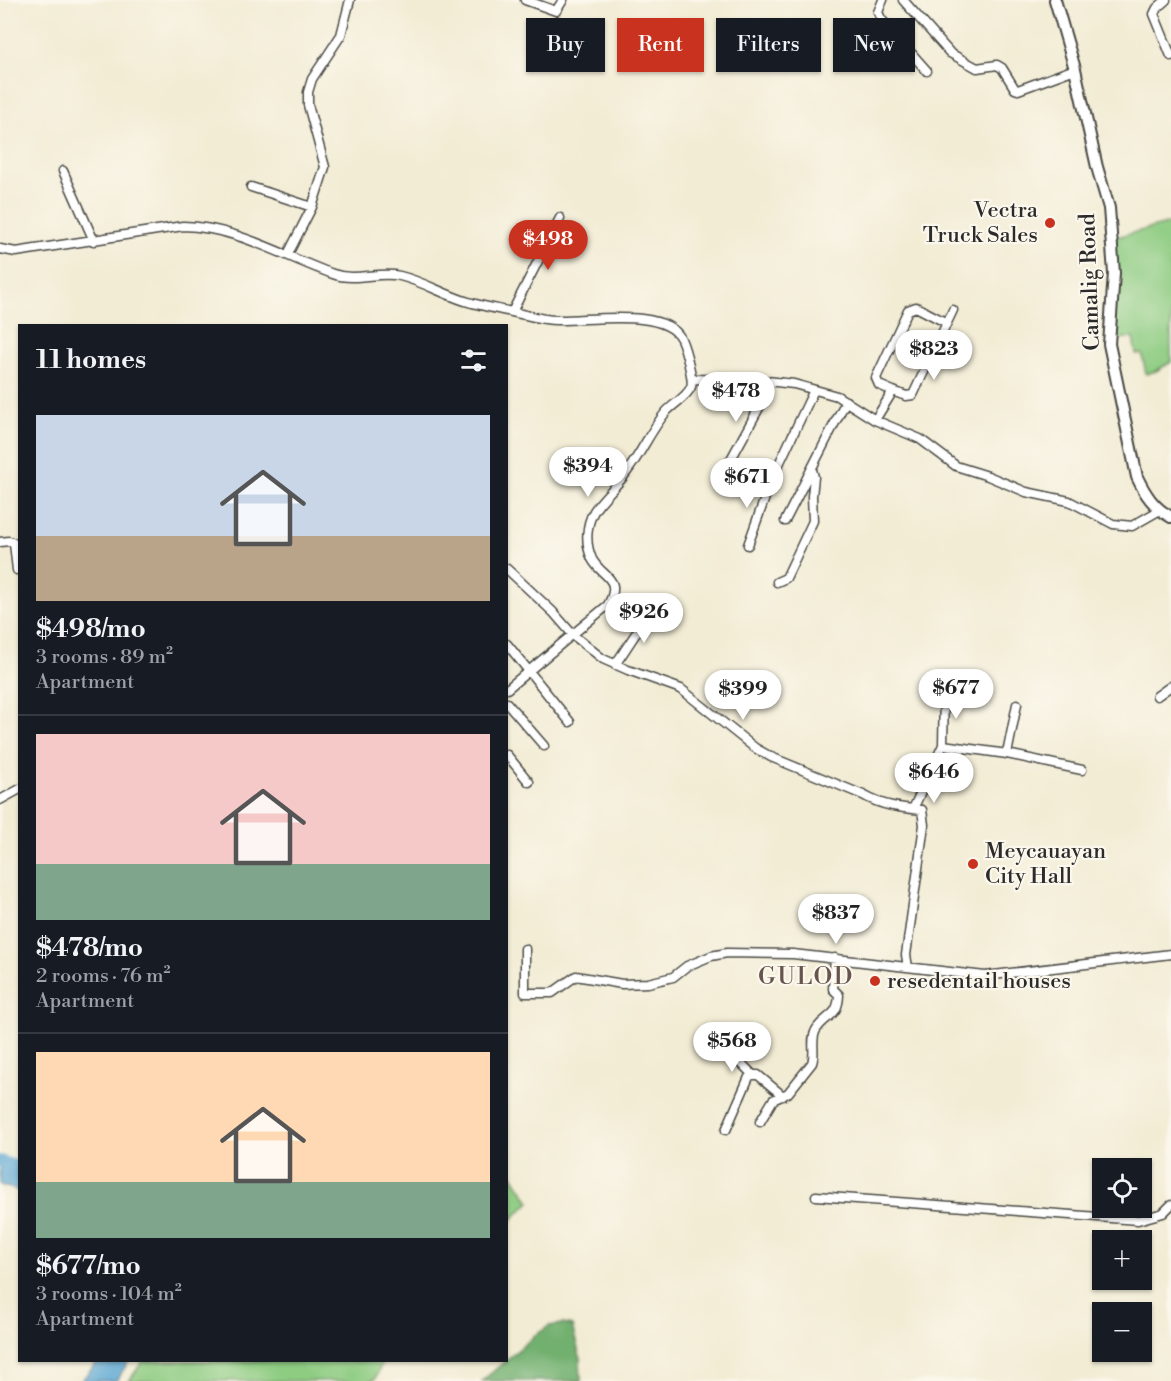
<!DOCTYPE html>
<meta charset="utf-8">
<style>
:root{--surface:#171b24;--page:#242831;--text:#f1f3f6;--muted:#9ea1a6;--line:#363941;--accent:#c8321e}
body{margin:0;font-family:"Libre Bodoni",serif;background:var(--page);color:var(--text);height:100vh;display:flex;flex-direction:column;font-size:22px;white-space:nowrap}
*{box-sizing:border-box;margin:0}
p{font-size:20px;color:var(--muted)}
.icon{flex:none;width:33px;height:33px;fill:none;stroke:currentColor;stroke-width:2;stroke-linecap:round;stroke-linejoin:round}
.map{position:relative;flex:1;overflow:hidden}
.sheet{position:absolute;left:18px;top:324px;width:490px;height:1038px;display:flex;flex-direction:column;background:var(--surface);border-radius:0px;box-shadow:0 2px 4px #0004}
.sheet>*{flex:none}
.banner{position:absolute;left:526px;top:18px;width:554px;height:54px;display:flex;gap:12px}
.controls{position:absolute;left:1092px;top:1158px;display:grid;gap:12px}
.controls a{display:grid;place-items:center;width:60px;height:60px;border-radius:0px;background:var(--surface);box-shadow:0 2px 4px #0004;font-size:30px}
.price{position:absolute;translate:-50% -51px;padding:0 14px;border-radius:21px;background:#fff;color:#222;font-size:20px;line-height:39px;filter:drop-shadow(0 2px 3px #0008)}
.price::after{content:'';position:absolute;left:50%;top:36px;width:18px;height:14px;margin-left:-9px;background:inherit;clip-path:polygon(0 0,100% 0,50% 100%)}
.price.current{background:var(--accent);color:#fff}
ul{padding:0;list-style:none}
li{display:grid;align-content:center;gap:12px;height:318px;padding:0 18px}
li+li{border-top:2px solid var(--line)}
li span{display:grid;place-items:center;height:186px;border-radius:0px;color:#555}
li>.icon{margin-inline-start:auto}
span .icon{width:108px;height:108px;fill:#fffc;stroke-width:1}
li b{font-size:26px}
h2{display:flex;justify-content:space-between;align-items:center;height:72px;padding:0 18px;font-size:26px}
.pill{padding:0 21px;border-radius:0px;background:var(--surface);box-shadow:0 2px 4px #0004;font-size:21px;line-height:54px}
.pill.current{background:var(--accent);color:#fff}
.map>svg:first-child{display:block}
.green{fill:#8ecc82;stroke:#5c7c56;stroke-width:1.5}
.forest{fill:#72b070;stroke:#4e6e4e;stroke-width:1.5}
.water{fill:#5aa6d2;stroke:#42687e;stroke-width:1.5}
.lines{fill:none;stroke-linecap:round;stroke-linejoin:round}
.river{stroke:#5aa6d2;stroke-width:12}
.street-casing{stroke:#494844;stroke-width:11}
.secondary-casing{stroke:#494844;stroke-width:14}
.street{stroke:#fff;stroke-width:8}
.secondary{stroke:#fff;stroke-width:10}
.poi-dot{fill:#c8321e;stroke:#fbf7ec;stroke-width:2}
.labels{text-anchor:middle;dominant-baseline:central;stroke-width:4.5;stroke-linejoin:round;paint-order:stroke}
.poi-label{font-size:22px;fill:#2b2b2b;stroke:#fbf7ec;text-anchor:start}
.street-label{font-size:22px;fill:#2b2b2b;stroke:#fbf7ec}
.neighbourhood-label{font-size:24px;letter-spacing:1.5px;fill:#65554e;stroke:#fbf7ec}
</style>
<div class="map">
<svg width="1171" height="1381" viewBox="0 0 1171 1381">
<rect width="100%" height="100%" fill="#fbf7ec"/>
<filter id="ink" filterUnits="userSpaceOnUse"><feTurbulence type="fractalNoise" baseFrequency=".0167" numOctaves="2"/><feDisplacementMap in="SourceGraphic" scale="12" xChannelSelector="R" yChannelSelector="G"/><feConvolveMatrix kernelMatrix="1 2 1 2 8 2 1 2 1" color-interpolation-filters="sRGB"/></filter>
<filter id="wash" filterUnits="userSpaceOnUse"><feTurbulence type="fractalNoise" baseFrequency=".008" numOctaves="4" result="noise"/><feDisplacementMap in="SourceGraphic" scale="24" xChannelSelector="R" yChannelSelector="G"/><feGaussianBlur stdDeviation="1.35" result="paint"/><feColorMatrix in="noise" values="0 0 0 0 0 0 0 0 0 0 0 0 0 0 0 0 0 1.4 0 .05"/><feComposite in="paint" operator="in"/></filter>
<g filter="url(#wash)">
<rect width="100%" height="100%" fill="#f2ecd4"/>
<path class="green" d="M1171,223V362L1156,371L1146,374L1142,354H1136L1133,338L1109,339L1112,238Z
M507,1167L530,1202L507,1224Z
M143,1361H383L375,1379L368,1381H129Z"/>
<path class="forest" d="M563,1324L572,1326L580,1357L581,1381H482L533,1337L549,1326Z"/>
<path class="water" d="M0,1162L19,1168V1191L0,1185Z
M99,1360H129V1361L116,1381H81Z"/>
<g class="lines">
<path class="river" d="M0,1161L20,1168"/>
</g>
</g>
<g filter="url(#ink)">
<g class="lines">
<g class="street-casing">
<path id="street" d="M525,0L556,11L563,0
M883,0L878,12L881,19L927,71
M903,0L950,53L977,68L997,65L1002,68L1015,89L1018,90L1075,69
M1166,0L1157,8L1154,14L1171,56
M63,171L94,241
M251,187L312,207
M0,249L16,252L183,226C236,227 283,256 333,274C356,282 378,271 400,276C425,282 448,297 472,303C486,307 499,309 512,312C527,315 542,320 557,320C588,321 666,307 681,339C685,348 694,380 691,387C687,397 673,404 666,412C650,431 641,454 626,473C617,486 603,497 594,511C586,525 585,544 592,559C602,578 623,577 608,605L507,689
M288,254L312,207L325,167L308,105V92L312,79L341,35L350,0
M512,312L560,218
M693,379L767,381L794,384L837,396L875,420L920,439L956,466L988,476L1026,492L1069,501L1113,524L1132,526L1160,510
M893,391L879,385L876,378L908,310L916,307L947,323
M875,420L893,391L906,396L913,395L953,310
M724,472L760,406L767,381
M785,521L846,401
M0,542L9,541L14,543L17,570
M748,545L771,481L814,390
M507,569L553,612L573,635L603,659L628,670L681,689L755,748L771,757L863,795C882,806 901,808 922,810L924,825L906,955L908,967
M777,582L786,578L813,521L812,496L814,477L812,470
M507,644L570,722
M615,665L652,609
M1157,696L1171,686
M507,703L544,746
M943,745L944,693
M1007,754L1017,704
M507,755L529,782
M0,800L20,789
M913,809L943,745L1007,754L1082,770
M525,949V993H552L576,976L622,984L648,983L673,977L687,966L711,956L727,953L793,954L985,976L1171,954
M731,1053L753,1075
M760,1122L773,1100L788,1093L812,1063C816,1052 810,1040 816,1030C826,1014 838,1018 839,995L833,989L835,958
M726,1130L749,1077L752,1075H758L783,1096
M816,1196L1138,1220L1163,1213L1171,1205"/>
</g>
<g class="secondary-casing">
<path id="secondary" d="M1055,0L1075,69L1097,167L1109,208L1114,273L1109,344L1137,477C1145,494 1154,508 1171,517"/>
</g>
<use href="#street" class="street"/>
<use href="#secondary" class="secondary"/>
</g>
</g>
<g class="poi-dot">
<circle cx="1050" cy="223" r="6"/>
<circle cx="973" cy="864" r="6"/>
<circle cx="875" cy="981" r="6"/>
</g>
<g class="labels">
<g class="poi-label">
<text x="1038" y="210" text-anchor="end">Vectra<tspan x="1038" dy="25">Truck Sales</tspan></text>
<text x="985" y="851">Meycauayan<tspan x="985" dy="25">City Hall</tspan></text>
<text x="887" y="981">resedentail houses</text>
</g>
<g class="street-label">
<text transform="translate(1090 282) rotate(-92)">Camalig Road</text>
</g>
<g class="neighbourhood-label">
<text x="806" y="977">GULOD</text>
</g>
</g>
</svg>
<div class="controls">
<a><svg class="icon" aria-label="locate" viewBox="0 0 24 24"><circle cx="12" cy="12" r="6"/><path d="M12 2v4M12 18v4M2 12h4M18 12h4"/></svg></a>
<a>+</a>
<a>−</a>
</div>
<b class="price current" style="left:548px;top:271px">$498</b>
<b class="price" style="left:934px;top:381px">$823</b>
<b class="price" style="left:736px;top:423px">$478</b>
<b class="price" style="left:588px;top:498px">$394</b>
<b class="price" style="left:747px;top:509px">$671</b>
<b class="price" style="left:644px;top:644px">$926</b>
<b class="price" style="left:956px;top:720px">$677</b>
<b class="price" style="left:743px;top:721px">$399</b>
<b class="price" style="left:934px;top:804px">$646</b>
<b class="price" style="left:836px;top:945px">$837</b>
<b class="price" style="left:732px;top:1073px">$568</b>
<div class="banner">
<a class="pill">Buy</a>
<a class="pill current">Rent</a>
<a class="pill">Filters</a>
<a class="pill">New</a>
</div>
<section class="sheet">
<h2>11 homes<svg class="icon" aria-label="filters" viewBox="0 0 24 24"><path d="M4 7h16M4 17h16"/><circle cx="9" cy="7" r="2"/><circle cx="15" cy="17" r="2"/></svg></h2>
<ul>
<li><span style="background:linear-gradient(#c9d6e8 65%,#b9a48a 0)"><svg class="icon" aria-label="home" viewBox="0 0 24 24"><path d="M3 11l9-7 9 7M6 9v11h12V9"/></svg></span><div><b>$498/mo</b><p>3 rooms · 89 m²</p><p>Apartment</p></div></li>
<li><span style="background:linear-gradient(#f6c9c9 70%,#7fa58c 0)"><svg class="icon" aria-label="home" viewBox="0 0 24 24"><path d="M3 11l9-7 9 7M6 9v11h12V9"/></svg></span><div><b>$478/mo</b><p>2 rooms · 76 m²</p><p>Apartment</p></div></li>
<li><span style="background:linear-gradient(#ffd9b3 70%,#7fa58c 0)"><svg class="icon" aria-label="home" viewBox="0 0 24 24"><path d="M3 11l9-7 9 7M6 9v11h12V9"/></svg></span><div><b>$677/mo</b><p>3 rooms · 104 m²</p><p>Apartment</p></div></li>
</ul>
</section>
</div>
